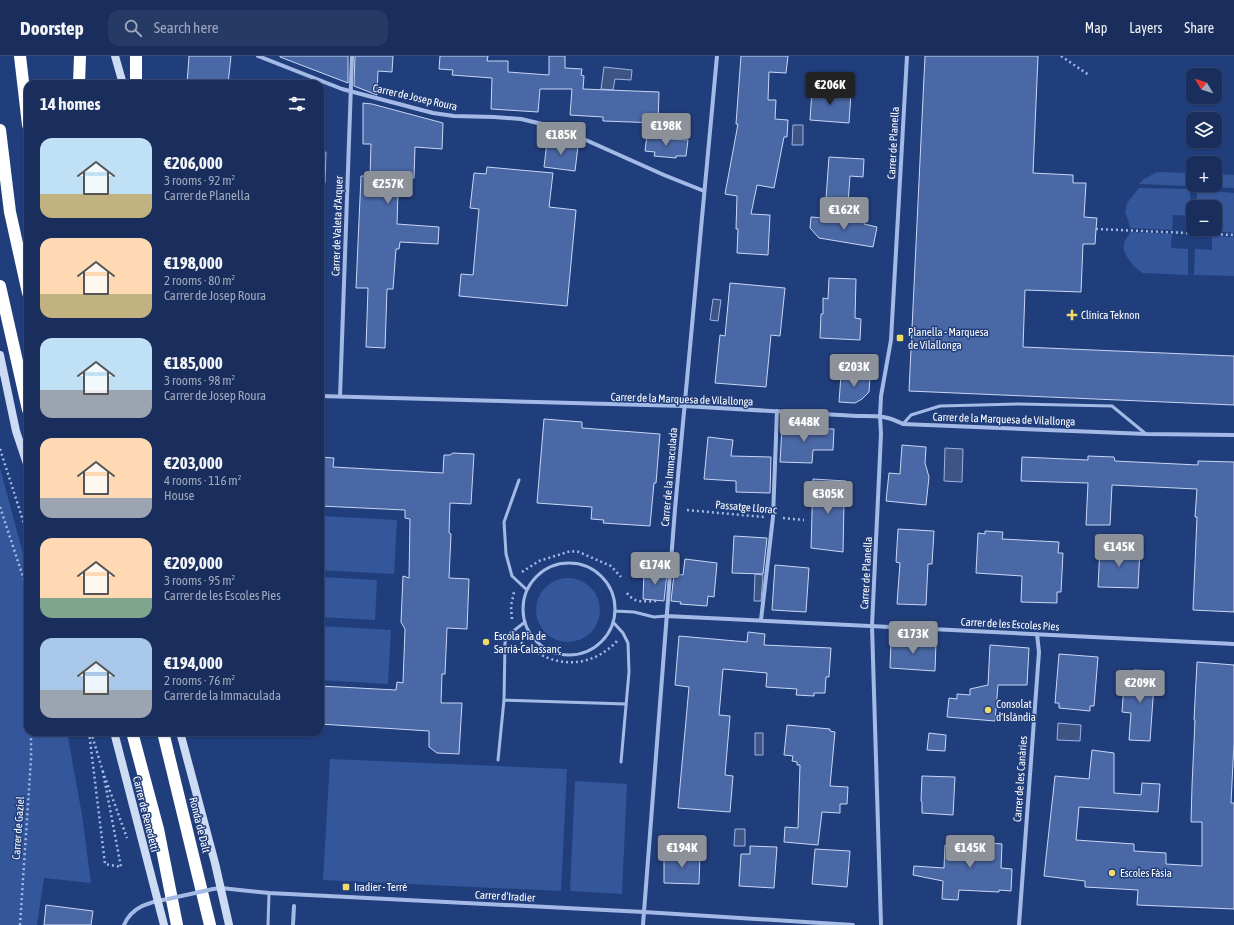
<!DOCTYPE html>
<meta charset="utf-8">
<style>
:root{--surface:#192e5d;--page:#263a66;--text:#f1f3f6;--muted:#9fa8bc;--line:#374a72;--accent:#8c9099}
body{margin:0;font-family:"Asap Condensed",sans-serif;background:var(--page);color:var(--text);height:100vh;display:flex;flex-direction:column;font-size:15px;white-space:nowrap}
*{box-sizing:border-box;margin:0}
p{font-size:13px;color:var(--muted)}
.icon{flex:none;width:22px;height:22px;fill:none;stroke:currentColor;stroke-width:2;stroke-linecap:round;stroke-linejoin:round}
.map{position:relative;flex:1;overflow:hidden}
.drawer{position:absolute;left:24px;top:24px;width:300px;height:656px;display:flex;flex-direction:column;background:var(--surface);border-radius:12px;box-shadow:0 1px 3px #0004,0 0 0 1px var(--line)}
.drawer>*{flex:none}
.needle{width:26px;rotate:309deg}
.tools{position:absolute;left:1186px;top:12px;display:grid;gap:8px}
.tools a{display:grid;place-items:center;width:36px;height:36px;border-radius:8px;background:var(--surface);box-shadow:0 1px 3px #0004,0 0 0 1px var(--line);font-size:20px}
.price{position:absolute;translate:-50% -34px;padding:0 9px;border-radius:4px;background:var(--accent);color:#fff;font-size:13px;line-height:26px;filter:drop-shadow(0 1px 2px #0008)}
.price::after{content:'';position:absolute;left:50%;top:24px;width:12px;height:9px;margin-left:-6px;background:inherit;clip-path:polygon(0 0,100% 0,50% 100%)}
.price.on{background:#222;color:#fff}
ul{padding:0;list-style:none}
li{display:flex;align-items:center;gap:12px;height:100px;padding:0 16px}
li span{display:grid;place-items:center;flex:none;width:112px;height:80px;border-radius:12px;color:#555}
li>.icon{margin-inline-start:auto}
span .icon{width:48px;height:48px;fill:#fffc;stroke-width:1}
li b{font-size:17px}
h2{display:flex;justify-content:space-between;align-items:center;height:48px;padding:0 16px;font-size:17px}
header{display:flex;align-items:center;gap:24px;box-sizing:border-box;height:56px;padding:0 20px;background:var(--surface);border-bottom:1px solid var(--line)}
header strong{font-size:19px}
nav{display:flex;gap:22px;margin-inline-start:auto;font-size:14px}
.search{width:280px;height:36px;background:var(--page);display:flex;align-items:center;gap:10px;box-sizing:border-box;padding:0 14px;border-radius:12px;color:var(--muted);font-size:15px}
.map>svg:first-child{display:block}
.green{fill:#34569a}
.water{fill:#3e5482;stroke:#98b4e7}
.building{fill:#4a68a6;stroke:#c8d7f5}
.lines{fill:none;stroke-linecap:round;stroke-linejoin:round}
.path{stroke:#a4bae6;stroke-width:2.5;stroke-dasharray:2 3;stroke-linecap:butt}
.lane{stroke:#a4bae6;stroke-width:3}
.street{stroke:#a4bae6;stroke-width:4}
.secondary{stroke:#cedbf5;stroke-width:8}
.highway{stroke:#fff;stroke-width:12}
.street-bridge{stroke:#a4bae6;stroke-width:4}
.poi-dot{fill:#f2da66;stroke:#213e7c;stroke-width:1.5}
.labels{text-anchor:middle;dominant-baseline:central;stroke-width:3;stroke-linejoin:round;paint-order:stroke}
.street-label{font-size:11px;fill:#fff;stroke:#213e7c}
.poi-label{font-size:11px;fill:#fff;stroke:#213e7c;text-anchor:start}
</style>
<header>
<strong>Doorstep</strong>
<div class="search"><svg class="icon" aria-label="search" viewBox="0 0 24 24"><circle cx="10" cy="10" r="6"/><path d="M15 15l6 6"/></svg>Search here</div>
<nav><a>Map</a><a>Layers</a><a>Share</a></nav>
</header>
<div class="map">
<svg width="1234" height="869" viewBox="0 0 1234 869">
<rect width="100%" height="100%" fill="#213e7c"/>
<path class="green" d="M1157,116L1193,117V129H1215V118L1234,119V132L1139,128L1144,123Z
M1139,132L1190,133L1191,160L1173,159L1172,174L1130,172L1128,164L1125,157L1127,147Z
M1197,134L1234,137V177L1213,175V173H1215V151H1196Z
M1130,176L1172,178L1171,192L1188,193V219L1143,217C1135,213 1121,197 1124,188C1125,183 1129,180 1130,176Z
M1212,180L1234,181V220L1194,219L1195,193L1212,194Z
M0,412L28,516V676H67L82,759L91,827L44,822L37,869H0Z
M320,460L397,464L394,518L320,514Z
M320,521L377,524L375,564L320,561Z
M536 554a32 32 0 1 1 64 0a32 32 0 1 1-64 0Z
M320,570L391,574L388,628L320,624Z
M330,703L567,713L561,835L323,824Z
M575,725L627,728L622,838L570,835Z"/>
<path class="water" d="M604,11L632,14L631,24L615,23L613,34L601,33Z
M793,69H803V89H792Z
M320,96H326L325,127L320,126Z
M713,243L721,244L718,265L710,264Z
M945,392L963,393L962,426L944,425Z
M755,518L763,519L761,545H754Z
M1058,667L1081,669L1080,685L1057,684Z
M755,677H763V699H755Z
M735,773H745V790H734Z"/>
<path class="building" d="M189,0H231L228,28H187Z
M280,0H348V27L280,1Z
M355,0H393L392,16L378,15L377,39L354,30Z
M440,0H488L487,5H508V16L549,19V0H565V12L582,13L581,19L584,20L583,33L659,36L658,67L603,65V61L570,59L572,33H540L538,56L491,53L492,22L452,19L453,14L439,13Z
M741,0H788L786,17L769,16L768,44H776L775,63L788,64L787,81H784L774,132L757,129L751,158L770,159L768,199L737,197L738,173H736L737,140L725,138L738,68H736Z
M925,0H1038L1033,117L1073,119V127H1086L1084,161L1097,162L1096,173L1095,188H1083L1081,236L1025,234L1023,291L1234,300V349L909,335Z
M812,34L851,37L849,67L810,64Z
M363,47L372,48L443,67L442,93L415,91L414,122H404V137H398L397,168L439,171L438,188L400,186L399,193H396L393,233H387L385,292L366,291L368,232H356L361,120H370L371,88H363Z
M647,79L669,81L668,83L688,84L686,100H676V102L654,100L655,96L645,95Z
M547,86L578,90L575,115L544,111Z
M829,101L864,103L863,121L850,120L848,147L826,143Z
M487,111L553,117L549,151L576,154L567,250L459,240L461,218L473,219L479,153L470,152L474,117L486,118Z
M811,161L865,165L864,168L877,171L873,191L819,182L810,172Z
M829,222L856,223L855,262L861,263L860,284L820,282L821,258H823V242L828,243Z
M730,227L785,232L780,280L771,279L766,331L715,327L720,279L725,280Z
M841,319L870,321L869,336L862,343L855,347L839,346Z
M544,363L582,366V372L660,378L656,427H654L650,470L603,467L604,464L591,463L592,451L537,447Z
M782,371L834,373L833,394H813L812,407L780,406Z
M708,381L733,384L731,400L771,401L770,437L736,436V425L704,423Z
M902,389L926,391L925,407L929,421L926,449L886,445L889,417L900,418Z
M453,397L474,398L471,448L450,447L449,477L451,478L449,522L469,523L467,573L447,572L445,618H442L441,647H462L459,698L437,697L429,691V675L320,668V630L396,634L397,626L403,627L405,573L401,566L403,520L409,522L410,463L405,462V454L320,450V401L334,402L333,411L443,417L444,399H450Z
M1088,400L1114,401L1115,405L1198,409V405L1234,406V556L1193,554L1197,461H1195L1197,433L1112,429L1110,469H1086L1088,427L1021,425L1022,401L1088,404Z
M813,423L846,425L844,447L843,496L811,492Z
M898,473L934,475L932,508H928L926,549L897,548L900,507L896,506Z
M985,475L1003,476L1002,483L1059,486L1058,497H1063L1061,536H1057V547L1021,546L1022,520L976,517L978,477L985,478Z
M734,480L767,482L763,518L732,517Z
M1100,491L1140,493L1138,532L1098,531Z
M685,503L717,507L714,541L708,540L707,550L680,548L681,546L671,545L674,518L683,519Z
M775,509L809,512L806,556L772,554Z
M644,515L667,517L664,545L643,543Z
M748,576L765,578L764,589L831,592L829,621H826L825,637H814V640L796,639L797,633L766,631L767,617L723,613L719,659L730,660L725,719L733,720L730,756L678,752L689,631L675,629L679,580L747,586Z
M891,584L936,586L935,615L890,612Z
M990,589L1029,592L1027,629H998L995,665L947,661L949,642L957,643V638L970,639V633L988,629Z
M1059,598L1098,601L1094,650H1090V655L1059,652V647H1055Z
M1197,606L1234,609V687L1231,747H1234V853L1137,849L1138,834L1085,831V825L1044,820L1055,720L1089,723L1092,694L1114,697V737L1141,739L1142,727L1160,728L1158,756L1079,751L1076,784L1134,788V795L1166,797V808L1202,810V766H1191L1192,730L1195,664H1194Z
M1134,614L1155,615L1150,685L1129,684L1131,657L1122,656L1124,628H1132Z
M787,669L830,673V675L835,676L830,730L848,731L847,748H840V757L822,756L818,789L784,786L785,771L798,772L800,709H797V706L792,705L793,700L784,699Z
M929,677L946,679L945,695L927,694Z
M922,720L955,721L953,759L922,757V746L921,745Z
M958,780L979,782L978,786L1002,788L1001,812L1012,813L1011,835L999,834V836L959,834L958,844L942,843L943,825L913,819L914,810L944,812L945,789L957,790Z
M750,790L777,791L774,832L739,830L741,798H750Z
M815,793L850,795L847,831L812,828Z
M664,797L695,798V800H700L699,828L664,827Z
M46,849L93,855L91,869H44Z"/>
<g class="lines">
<path class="path" d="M1061,0L1089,19
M1096,173L1234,179
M0,393L28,480
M0,451L28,536
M687,454L764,461
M783,462L804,464
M522,516L539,505L571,495L579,496L611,510L621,521
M627,537C635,548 644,545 657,545
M512,563L511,550L514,536
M518,582C523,590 530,593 538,597C565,613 596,608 617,585
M89,676L105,808L121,811L103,716L127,782
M91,676L103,716
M20,869L31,703V676"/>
<path class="lane" d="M903,368L911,359L940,350L1019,348L1112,350L1146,378
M519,424L504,466L506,498L512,520L527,534
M523 553a46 46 0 1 1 92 0a46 46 0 1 1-92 0Z
M615,555L634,556L654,561L666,560
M613,566L623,577L628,587L629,616L621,706
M504,644L626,648
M498,704L504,644L505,587L507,580L525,566
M268,869L269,837"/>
<path class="street" d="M258,0L342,33L433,57L454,60L494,61L521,63L559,72L664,119L704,135
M320,340L684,350L857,360C877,360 886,359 903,368L1147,378L1234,379
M340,341L352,0
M666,560L1234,588
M761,564L773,461L777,355
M213,833L221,832L269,837L644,856L853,869
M124,869C132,850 150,846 168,843
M293,869L294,850
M643,869L675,453L717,0
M881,869L872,570L881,378L880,360L881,340L891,284L907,0
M1019,869L1039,596L1037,578"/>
<path class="secondary" d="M115,0L123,28
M0,299L16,375L28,411
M114,676L164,869
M180,676L215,807L229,869"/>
<path class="highway" d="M20,0L28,69
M79,28L80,0
M136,28V0
M0,74L10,156L28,237
M0,230L28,354
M132,676L158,773L177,869
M163,676L210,869"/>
<path class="street-bridge" d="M168,843L213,833"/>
</g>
<g class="poi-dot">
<path d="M1070 253h4v4h4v4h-4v4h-4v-4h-4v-4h4z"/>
<rect x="896" y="278" width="8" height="8" rx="2"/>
<circle cx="486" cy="586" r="4"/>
<circle cx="988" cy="654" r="4"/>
<circle cx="1112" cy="817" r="4"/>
<rect x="342" y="827" width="8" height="8" rx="2"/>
</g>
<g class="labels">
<g class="street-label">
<text transform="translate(415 41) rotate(13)">Carrer de Josep Roura</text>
<text transform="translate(893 87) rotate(-87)">Carrer de Planella</text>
<text transform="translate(337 170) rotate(-88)">Carrer de Valeta d'Arquer</text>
<text transform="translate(682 343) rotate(2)">Carrer de la Marquesa de Vilallonga</text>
<text transform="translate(1004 363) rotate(2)">Carrer de la Marquesa de Vilallonga</text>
<text transform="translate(669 421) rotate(-85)">Carrer de la Immaculada</text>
<text transform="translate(746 451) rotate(5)">Passatge Llorac</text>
<text transform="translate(866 517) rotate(-87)">Carrer de Planella</text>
<text transform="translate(1010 568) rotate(3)">Carrer de les Escoles Pies</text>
<text transform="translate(1020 723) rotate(-86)">Carrer de les Canàries</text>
<text transform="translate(146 758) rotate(76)">Carrer de Benedetti</text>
<text transform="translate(200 769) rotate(76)">Ronda de Dalt</text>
<text transform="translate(18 772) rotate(-86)">Carrer de Gaziel</text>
<text transform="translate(505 840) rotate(3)">Carrer d'Iradier</text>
</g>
<g class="poi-label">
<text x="1081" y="259">Clínica Teknon</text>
<text x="908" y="276">Planella - Marquesa<tspan x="908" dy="13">de Vilallonga</tspan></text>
<text x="494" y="580">Escola Pia de<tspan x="494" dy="13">Sarrià-Calassanç</tspan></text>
<text x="996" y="648">Consolat<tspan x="996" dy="13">d'Islàndia</tspan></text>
<text x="1120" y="817">Escoles Fàsia</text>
<text x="354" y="831">Iradier - Terré</text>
</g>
</g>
</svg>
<div class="tools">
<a><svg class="needle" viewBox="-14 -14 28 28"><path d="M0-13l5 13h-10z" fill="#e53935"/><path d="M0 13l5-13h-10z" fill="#9fa8bc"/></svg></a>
<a><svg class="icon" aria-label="layers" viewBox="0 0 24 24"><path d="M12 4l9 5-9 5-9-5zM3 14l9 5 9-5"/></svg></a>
<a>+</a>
<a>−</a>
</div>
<b class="price on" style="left:830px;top:50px">€206K</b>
<b class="price" style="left:666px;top:91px">€198K</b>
<b class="price" style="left:561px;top:100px">€185K</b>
<b class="price" style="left:388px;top:149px">€257K</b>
<b class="price" style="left:844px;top:175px">€162K</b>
<b class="price" style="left:854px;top:332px">€203K</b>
<b class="price" style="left:804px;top:387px">€448K</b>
<b class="price" style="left:828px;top:459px">€305K</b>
<b class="price" style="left:1119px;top:512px">€145K</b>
<b class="price" style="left:655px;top:530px">€174K</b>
<b class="price" style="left:913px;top:599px">€173K</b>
<b class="price" style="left:1140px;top:648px">€209K</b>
<b class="price" style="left:682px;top:813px">€194K</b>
<b class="price" style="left:970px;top:813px">€145K</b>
<section class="drawer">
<h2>14 homes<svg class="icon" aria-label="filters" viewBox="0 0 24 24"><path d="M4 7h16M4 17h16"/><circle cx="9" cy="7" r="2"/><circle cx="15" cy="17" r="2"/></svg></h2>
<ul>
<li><span style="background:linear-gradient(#bfe0f5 70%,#c2b280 0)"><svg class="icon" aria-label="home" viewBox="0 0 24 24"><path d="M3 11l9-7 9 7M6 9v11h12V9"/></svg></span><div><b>€206,000</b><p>3 rooms · 92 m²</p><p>Carrer de Planella</p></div></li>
<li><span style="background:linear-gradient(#ffd9b3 70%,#c2b280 0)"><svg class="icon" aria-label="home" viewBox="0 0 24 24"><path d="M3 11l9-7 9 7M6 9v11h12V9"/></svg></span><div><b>€198,000</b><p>2 rooms · 80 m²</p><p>Carrer de Josep Roura</p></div></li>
<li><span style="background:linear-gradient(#bfe0f5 65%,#9aa5b1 0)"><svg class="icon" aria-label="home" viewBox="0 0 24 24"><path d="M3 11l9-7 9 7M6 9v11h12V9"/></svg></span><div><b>€185,000</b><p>3 rooms · 98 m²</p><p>Carrer de Josep Roura</p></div></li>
<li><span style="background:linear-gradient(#ffd9b3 75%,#9aa5b1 0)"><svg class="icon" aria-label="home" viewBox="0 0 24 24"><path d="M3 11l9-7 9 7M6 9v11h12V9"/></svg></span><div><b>€203,000</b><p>4 rooms · 116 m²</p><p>House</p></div></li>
<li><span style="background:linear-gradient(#ffd9b3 75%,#7fa58c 0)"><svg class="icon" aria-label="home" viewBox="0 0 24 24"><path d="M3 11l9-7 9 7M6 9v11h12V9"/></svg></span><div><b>€209,000</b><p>3 rooms · 95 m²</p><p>Carrer de les Escoles Pies</p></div></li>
<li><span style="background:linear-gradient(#a9c7e8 65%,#9aa5b1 0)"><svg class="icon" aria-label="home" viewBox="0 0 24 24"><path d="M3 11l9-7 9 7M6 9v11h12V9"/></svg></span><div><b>€194,000</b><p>2 rooms · 76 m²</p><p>Carrer de la Immaculada</p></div></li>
</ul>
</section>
</div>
